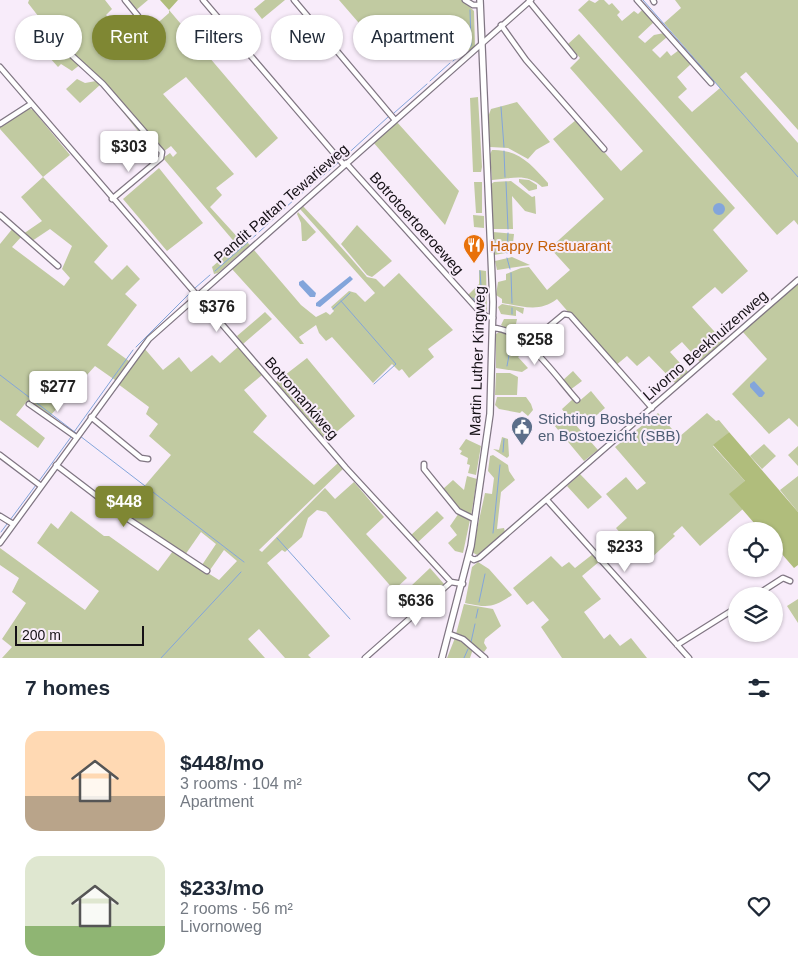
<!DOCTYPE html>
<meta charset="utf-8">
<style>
:root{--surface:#fff;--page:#f2f2f3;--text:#1f2937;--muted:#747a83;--accent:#7f8733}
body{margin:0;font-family:Helvetica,sans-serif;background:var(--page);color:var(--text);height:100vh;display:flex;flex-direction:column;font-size:19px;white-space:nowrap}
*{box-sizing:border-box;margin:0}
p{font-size:16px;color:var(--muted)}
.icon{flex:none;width:28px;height:28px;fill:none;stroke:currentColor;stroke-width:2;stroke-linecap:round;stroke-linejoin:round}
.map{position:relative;height:658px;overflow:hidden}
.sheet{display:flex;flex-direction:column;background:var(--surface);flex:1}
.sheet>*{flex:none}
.hud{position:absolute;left:15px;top:15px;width:500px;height:45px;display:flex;gap:10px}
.fabs{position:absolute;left:728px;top:522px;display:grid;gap:10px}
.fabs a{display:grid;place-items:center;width:55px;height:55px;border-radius:50%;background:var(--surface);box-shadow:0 1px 4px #0004;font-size:25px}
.scale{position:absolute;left:15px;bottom:12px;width:129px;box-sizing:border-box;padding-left:5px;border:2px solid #151116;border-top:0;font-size:14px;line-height:18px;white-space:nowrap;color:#151116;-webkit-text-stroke:4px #f8ecfa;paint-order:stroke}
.price{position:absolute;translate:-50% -42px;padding:0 11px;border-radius:5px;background:#fff;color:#222;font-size:16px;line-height:32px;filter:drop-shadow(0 1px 2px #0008)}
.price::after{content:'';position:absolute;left:50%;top:30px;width:15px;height:11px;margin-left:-8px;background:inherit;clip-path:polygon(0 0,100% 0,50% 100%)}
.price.on{background:var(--accent);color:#fff}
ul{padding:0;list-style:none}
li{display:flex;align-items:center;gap:15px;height:125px;padding:0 25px}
li span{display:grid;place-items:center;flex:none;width:140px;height:100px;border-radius:15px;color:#555}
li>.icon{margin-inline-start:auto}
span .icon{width:60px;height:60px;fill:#fffc;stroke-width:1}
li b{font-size:21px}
h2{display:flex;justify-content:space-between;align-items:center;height:60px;padding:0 25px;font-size:21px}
.pill{padding:0 18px;border-radius:22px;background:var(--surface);box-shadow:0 1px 4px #0004;font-size:18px;line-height:45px}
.pill.on{background:var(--accent);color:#fff}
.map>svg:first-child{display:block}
.green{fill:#c1caa1}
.forest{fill:#b0bd7c}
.water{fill:#83a5db}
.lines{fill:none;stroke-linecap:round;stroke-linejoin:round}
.stream{stroke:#83a5db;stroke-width:1}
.minor-casing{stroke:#807683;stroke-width:7}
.major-casing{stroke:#807683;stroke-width:8}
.minor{stroke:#fff;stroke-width:4.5}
.major{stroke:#fff;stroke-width:5.5}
.labels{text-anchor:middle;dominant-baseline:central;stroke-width:4;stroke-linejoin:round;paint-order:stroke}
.street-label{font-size:15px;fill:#151116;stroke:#f8ecfa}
.food-label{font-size:15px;fill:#c56008;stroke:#f8ecfa;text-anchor:start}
.service-label{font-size:15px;fill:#4e5e75;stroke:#f8ecfa;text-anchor:start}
</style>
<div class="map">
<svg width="798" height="658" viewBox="0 0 798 658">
<rect width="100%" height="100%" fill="#f8ecfa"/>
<path class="green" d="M29,0H105L112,9L106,15L118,28L135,14L139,18L141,16L152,28L169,13V10L278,138L256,158L186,77L163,94L234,174L216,188L222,195L210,207L241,241L244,239L250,245L218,273L214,274L212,267L237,245L163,158L170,153L173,157L177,153L171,146L163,152L82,62L56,39L28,3Z
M126,0H148L135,11Z
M265,0H285L262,19L254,9Z
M339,0H463L474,11L475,46L469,51L441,21L418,42L414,38L390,59Z
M589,0L595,3L599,0H604L609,5L612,3L620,12L617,15L622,21L634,11L638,14L643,9L654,22L638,37L645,43L654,35L664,33L667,37L652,50L660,58L667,51L671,56L679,50L691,64L677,77L687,89L678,97L692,112L720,88L664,23L681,8L675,0H798V130L746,72L740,77L798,143V225L794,220L777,235L581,13L578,10Z
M579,34L735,208L713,230L748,271L722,294L715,287L692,307L724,342L701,363L682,342L670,352L689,373L676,384L649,356L637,366L627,356L615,366L557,299C539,313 523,306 502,303V299L496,295L498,282L506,280V274L521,268L529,267L547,290L570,270L550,248L604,199L553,139L576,120L621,171L643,151L570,68L580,58L568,44Z
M61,46L81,64L72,71L61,64L58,67L49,57Z
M77,79L85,83L96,81L101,84L80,103L66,89Z
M478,97L482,167L481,172H473L470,98Z
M517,102L550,142L536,150L528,159L508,148L490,147L488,117L491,109Z
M121,106L161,153L159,158L119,107Z
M28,108L33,110L70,155L43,177L108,246L94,262L112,280L127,265L140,279L125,294L137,305L107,345L129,361L115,380L95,366L50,416L28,400L16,415L45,438L38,448L0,420V244L13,228L22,236L12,247L64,286L70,278L62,269L72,246L50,229L32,241L23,234L42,221L21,197L43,177L0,129V126Z
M396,121L459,191L445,225L373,142Z
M492,150C518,149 532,165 548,183V186L542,187C526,172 512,179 492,180L490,154Z
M159,168L203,223L167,251L123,199Z
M519,179L529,180L537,185V189L529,191L519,182Z
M511,181L532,197L535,196L536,214L525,211L512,196L513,229H493L491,184L494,182Z
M474,182H482V213H476Z
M301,204C324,228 346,252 367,277L376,279L384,287L399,273L453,330L428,349L434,357L409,378L402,369L399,371L392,364L373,383L332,337L326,341L319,333L316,325L299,337L304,344H300L232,269L231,267L254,250L301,305L316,317L326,312L330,315L334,311L331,307L349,291L356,293L365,302L375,293L300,209Z
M298,212L316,232L306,241H302L301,223L297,214Z
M473,215L484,216V228L474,227Z
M357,225L392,261L372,277L367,275L341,244Z
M493,232L514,234L512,252L494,255Z
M512,257L530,265L497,270L495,261Z
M479,270L486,271L487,311L485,313L468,295L479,284Z
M798,282V427L789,418L769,434L732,394L767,359L742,331Z
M502,304L524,308L523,314L516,310V316L501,314L498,307Z
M265,312L272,319L243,344L237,336Z
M504,319H517L514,334L501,325Z
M502,330C512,335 524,340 524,352L518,357L528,368L522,372L496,368V334Z
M238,347L262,375L244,390L267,416L253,432L314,485L338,463L343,469L259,550L262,552L325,488L335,499L354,482L384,517L366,534L407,578L394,590L326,512L317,510L308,518L302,537L285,552L282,550L267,563L330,636L308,655L311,658H285L259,629L248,639L265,658H2L12,647L2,639L26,603L12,592L19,578L0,565V548L85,610L99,591L37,543L51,523L58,529L71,511L104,536H109L158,571L173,551L219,580L237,561L224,550L210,570L202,565L216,544L201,532L185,555L130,518L147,496L141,490L171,455L149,436L158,424L146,414L149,407L118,384L144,348L163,370L179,357L191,372L212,355L220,363Z
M307,358L355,416L326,441L276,382Z
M573,371L582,381L570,390L562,381Z
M496,373H510L518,377L517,395H495Z
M591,391L605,408L591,420L585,413L574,423L598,450L584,461L554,425L566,415L562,409L573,399L577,403Z
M497,397H526L531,404L533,410L528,416L522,411L520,413L499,409L495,405Z
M658,413L679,437L707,413L716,421L719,420L729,432L713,446L745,481L743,509L700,546L682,526L673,534L675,536L649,560L642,552L639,554L629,543L606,563L599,555L622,535L616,528L627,518L606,494L626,477L637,490L646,483L615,447Z
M502,437L508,439L509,456L507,458L493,449L499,450Z
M466,439L481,446L476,475L468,473L470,465L467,464L468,458L460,454L462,451L459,449Z
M764,444L776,456L762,469L750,456Z
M798,446V466L788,455Z
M493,455L508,465L509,471L515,480L501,492L497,529L504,528L505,532L481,553L477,555L472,552L485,493L492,494L494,478L488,471L490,456Z
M580,474L602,497L588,509L567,486Z
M467,476L477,479L471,516L462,513L443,489L453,480L464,490Z
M798,476V512L780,490Z
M437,511L444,518L417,543L410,536Z
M459,513L470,520L463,553L455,551L448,543L457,535L450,526Z
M593,554L600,561L582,576L601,599L584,612L604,639L610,634L620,646L631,638L647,658H562L541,627L549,620L533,601L527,605L513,588L551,556L562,567L569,562L575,568Z
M478,562L489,569L512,595C493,608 488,608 465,603L472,567Z
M430,568L444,584L425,601L411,586Z
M798,599V623L787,606Z
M464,604L493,609L501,626L485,639L484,643L487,648L484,652L456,634Z
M455,638L473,649L470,658H447Z"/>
<path class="forest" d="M160,0H178L169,10Z
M729,432L798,512V565L794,568L774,545V531H761L729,494L745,481L713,445Z"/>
<path class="water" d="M713 209a6 6 0 1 1 12 0a6 6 0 1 1-12 0Z
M350,276L353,279L351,281L320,307L316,306V303Z
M303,280L316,293L315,297H310L299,285V282Z
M754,381L765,393L762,397H759L750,387V384Z"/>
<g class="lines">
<path class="stream" d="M643,0L798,177
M453,61L471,46L470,10
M430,81L450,63
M501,107L504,147
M394,113L427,84
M134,124L160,156
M504,151L505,177
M342,159L388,117
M506,182L508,229
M301,194L338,163
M282,211L298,196
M259,232L280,213
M251,239L256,235
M507,253L508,233
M507,258L510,269
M215,271L248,242
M511,273L512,303
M195,288L210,275
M473,298L477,303L482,301L480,271
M341,301L396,364L374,384
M333,309L350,293
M512,314V308
M136,347L190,293
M507,366L510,350
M0,375L76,433
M74,432L133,350
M80,436L244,562
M503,452L504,439
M39,481L71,437
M10,520L36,485
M1,532L7,524
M493,533L500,465
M277,538L350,619
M479,602L485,574
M476,618L478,609
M471,642L475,624
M161,658L241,572
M464,658L468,649"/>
<g class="minor-casing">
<path id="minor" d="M125,0L138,16
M203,0L344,165
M294,0L395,120
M465,0L473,5H480
M637,0L711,83
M653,0L654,2
M529,1L574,56
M39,19L55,40L103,84L162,152L161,158L112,199
M501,25L526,60L604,149
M0,67L346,468L451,582
M0,124L31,104
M346,163L480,312L486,316L493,318
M0,215L58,266
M493,328C525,329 556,377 577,400
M546,329L564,314L570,315L652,408
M29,404L76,437
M91,417L141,458L148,459
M0,455L41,486
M424,464V469L458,511L472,518
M56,465L119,513L207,571
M547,500L689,658
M0,516L13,524
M0,543L149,339L531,0
M469,557L474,560L479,558L798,280
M755,596L783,578L790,581
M450,634L463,639L485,658
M677,645L736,608
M365,658L451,582L463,584"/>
</g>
<g class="major-casing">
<path id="major" d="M442,658L471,546L490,414L493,302L480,0"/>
</g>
<use href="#minor" class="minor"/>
<use href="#major" class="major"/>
</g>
<defs>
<g id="restaurant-pin" transform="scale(1.125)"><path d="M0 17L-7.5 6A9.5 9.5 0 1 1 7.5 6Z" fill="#e8710a" stroke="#f8ecfa"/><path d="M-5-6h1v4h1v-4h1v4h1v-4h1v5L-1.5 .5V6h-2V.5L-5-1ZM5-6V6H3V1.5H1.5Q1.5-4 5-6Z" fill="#fff"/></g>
<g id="civic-pin" transform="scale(1.125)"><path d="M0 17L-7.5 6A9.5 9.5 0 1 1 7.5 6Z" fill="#5c6f8a" stroke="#f8ecfa"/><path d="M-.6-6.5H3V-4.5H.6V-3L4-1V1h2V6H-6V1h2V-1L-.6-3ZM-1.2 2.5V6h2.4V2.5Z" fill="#fff"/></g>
</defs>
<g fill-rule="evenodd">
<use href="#restaurant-pin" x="474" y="245"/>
<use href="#civic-pin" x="522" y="427"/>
</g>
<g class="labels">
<g class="street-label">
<text transform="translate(281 203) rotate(-41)">Pandit Paltan Tewarieweg</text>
<text transform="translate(417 223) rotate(48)">Botrotoertoeroeweg</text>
<text transform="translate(705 345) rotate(-41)">Livorno Beekhuizenweg</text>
<text transform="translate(477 361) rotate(-88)">Martin Luther Kingweg</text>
<text transform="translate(302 398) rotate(49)">Botromankiweg</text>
</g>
<g class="food-label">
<text x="490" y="245">Happy Restuarant</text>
</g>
<g class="service-label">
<text x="538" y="418">Stichting Bosbeheer<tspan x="538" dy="17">en Bostoezicht (SBB)</tspan></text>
</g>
</g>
</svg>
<div class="fabs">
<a><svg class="icon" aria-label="locate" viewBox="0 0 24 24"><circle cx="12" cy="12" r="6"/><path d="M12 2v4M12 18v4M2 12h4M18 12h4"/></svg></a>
<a><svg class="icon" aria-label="layers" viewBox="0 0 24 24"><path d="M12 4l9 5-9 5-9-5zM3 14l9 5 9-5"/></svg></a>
</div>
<div class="scale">200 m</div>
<b class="price" style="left:129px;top:173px">$303</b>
<b class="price" style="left:217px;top:333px">$376</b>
<b class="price" style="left:535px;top:366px">$258</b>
<b class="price" style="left:58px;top:413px">$277</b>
<b class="price on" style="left:124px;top:528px">$448</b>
<b class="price" style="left:625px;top:573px">$233</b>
<b class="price" style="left:416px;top:627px">$636</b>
<div class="hud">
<a class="pill">Buy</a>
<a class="pill on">Rent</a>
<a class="pill">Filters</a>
<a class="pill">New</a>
<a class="pill">Apartment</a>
</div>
</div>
<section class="sheet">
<h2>7 homes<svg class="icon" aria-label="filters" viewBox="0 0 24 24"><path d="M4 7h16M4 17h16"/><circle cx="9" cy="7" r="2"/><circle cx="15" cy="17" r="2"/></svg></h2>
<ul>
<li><span style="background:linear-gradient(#ffd9b3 65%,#b9a48a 0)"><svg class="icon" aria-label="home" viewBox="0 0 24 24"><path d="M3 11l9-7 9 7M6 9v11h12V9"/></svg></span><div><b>$448/mo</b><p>3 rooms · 104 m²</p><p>Apartment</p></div><svg class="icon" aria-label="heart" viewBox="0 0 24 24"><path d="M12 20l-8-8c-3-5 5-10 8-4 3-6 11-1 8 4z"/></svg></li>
<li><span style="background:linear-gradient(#dfe7d0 70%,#8fb573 0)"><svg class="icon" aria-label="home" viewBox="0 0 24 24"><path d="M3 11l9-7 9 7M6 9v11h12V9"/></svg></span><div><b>$233/mo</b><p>2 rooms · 56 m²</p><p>Livornoweg</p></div><svg class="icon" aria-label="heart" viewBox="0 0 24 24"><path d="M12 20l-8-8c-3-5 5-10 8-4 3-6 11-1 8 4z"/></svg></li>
</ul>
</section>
